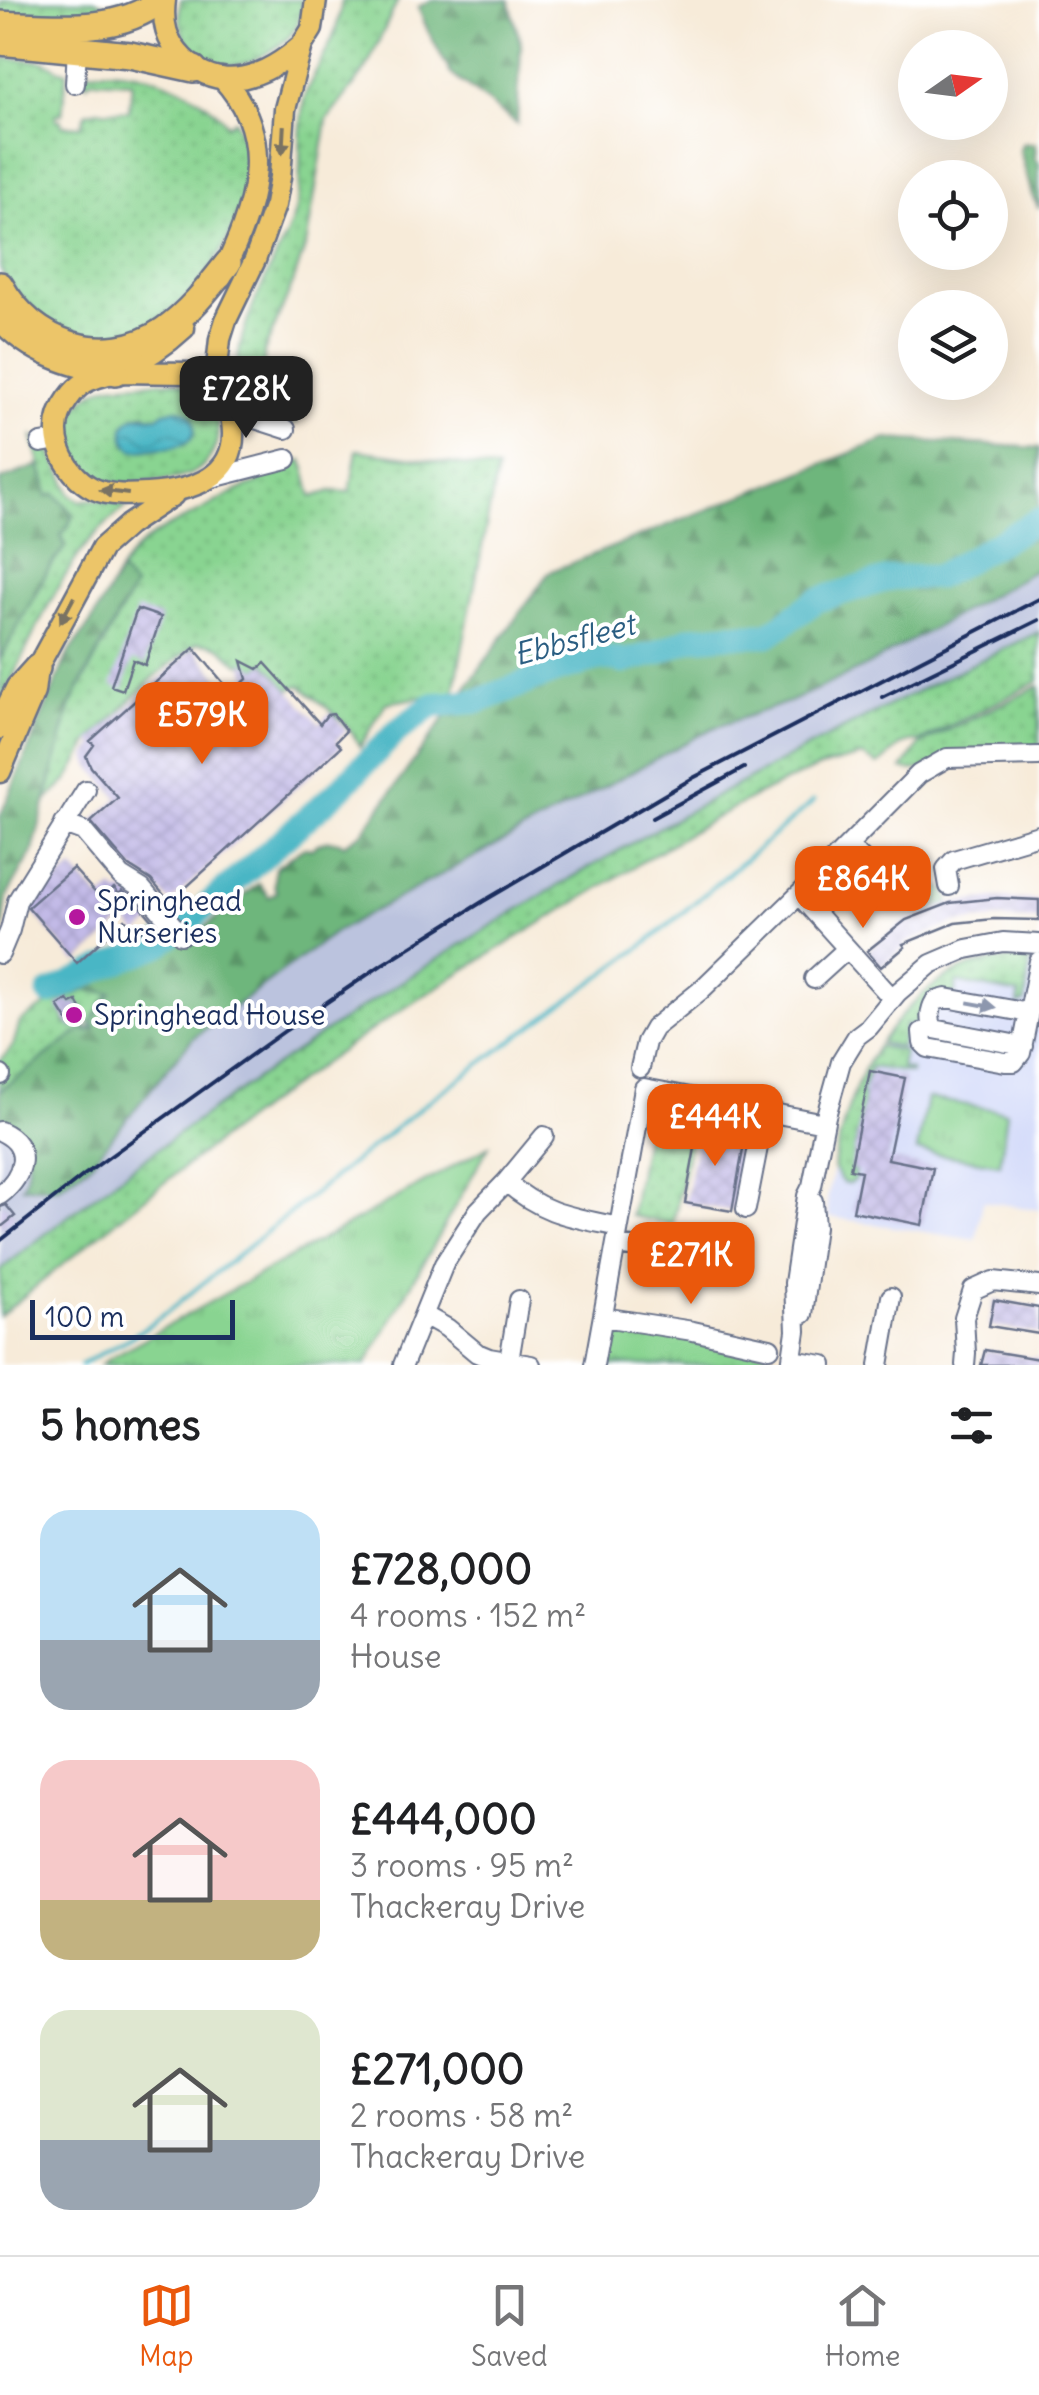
<!DOCTYPE html>
<meta charset="utf-8">
<style>
:root{--surface:#fff;--page:#f2f2f2;--text:#202124;--muted:#757577;--line:#e0e0e0;--accent:#ea580c}
body{margin:0;font-family:Delius,sans-serif;background:var(--page);color:var(--text);height:100vh;display:flex;flex-direction:column;font-size:38px;white-space:nowrap}
*{box-sizing:border-box;margin:0}
p{font-size:32px;color:var(--muted)}
.icon{flex:none;width:55px;height:55px;fill:none;stroke:currentColor;stroke-width:2;stroke-linecap:round;stroke-linejoin:round}
.map{position:relative;height:1365px;overflow:hidden}
.side{display:flex;flex-direction:column;background:var(--surface);flex:1}
.side>*{flex:none}
.needle{width:65px;rotate:76deg}
.buttons{position:absolute;left:898px;top:30px;display:grid;gap:20px}
.buttons a{display:grid;place-items:center;width:110px;height:110px;border-radius:50%;background:var(--surface);box-shadow:0 10px 40px #0002;font-size:50px}
.scale{position:absolute;left:30px;bottom:25px;width:205px;box-sizing:border-box;padding-left:10px;border:5px solid #1b2f5e;border-top:0;font-size:28px;line-height:35px;white-space:nowrap;color:#1b2f5e;-webkit-text-stroke:8px #fff;paint-order:stroke}
.price{position:absolute;translate:-50% -85px;padding:0 22px;border-radius:20px;background:var(--accent);color:#fff;font-size:32px;line-height:65px;filter:drop-shadow(0 2px 5px #0008)}
.price::after{content:'';position:absolute;left:50%;top:60px;width:30px;height:22px;margin-left:-15px;background:inherit;clip-path:polygon(0 0,100% 0,50% 100%)}
.price.selected{background:#222;color:#fff}
ul{padding:0;list-style:none}
li{display:flex;align-items:center;gap:30px;height:250px;padding:0 40px}
li span{display:grid;place-items:center;flex:none;width:280px;height:200px;border-radius:30px;color:#555}
li>.icon{margin-inline-start:auto}
span .icon{width:120px;height:120px;fill:#fffc;stroke-width:1}
li b{font-size:42px}
h2{display:flex;justify-content:space-between;align-items:center;height:120px;padding:0 40px;font-size:42px}
.tabs{display:flex;justify-content:space-around;align-items:center;height:140px;border-top:2px solid var(--line);background:var(--surface);font-size:28px;color:var(--muted)}
.tabs a{display:grid;justify-items:center;gap:5px}
.tabs .selected{color:var(--accent)}
.map>svg:first-child{display:block}
.built{fill:#d1d9f9}
.railway{fill:#bbc3de}
.grass{fill:url(#grass-dots);stroke:#528278;stroke-width:2.5;fill-rule:evenodd}
.forest{fill:url(#forest-firs);stroke:#44726c;stroke-width:2.5}
.park{fill:url(#park-tufts);stroke:#528278;stroke-width:2.5}
.garden{fill:url(#garden-furrows);stroke:#528278;stroke-width:2.5}
.water{fill:url(#water-waves);stroke:#327292;stroke-width:2.5}
.lines{fill:none;stroke-linecap:round;stroke-linejoin:round}
.stream{stroke:#49b6c5;stroke-width:4}
.river{stroke:#49b6c5;stroke-width:25}
.building{fill:url(#building-cross-hatch)}
.minor-casing{stroke:#687189;stroke-width:22}
.major-casing{stroke:#687189;stroke-width:25}
.highway-casing{stroke:#687189;stroke-width:30}
.minor{stroke:#fff;stroke-width:18}
.major{stroke:#ecc569;stroke-width:20}
.highway{stroke:#ecc569;stroke-width:25}
.rail{stroke:#1b2f5e;stroke-width:4}
.oneway{fill:#797263}
.oneway2{fill:#8d97ae}
.poi-dot{fill:#b5179e;stroke:#fff;stroke-width:4}
.labels{text-anchor:middle;dominant-baseline:central;stroke-width:8;stroke-linejoin:round;paint-order:stroke}
.poi-label{font-size:28px;fill:#1b2f5e;stroke:#fff;text-anchor:start}
.water-label{font-size:30px;font-style:italic;fill:#2b5e82;stroke:#fff}
</style>
<div class="map">
<svg width="1039" height="1365" viewBox="0 0 1039 1365">
<defs>
<pattern id="grass-dots" width="8" height="8" patternUnits="userSpaceOnUse" patternTransform="scale(2.5)"><rect width="8" height="8" fill="#89d491"/><path d="M2 2h.1M6 6h.1" fill="none" stroke="#76b67f" stroke-width="1.8" stroke-linecap="round"/></pattern>
<pattern id="forest-firs" width="22" height="20" patternUnits="userSpaceOnUse" patternTransform="scale(2.5)"><rect width="22" height="20" fill="#6eb67b"/><path d="M5 1l3.5 6h-7zM16 11l3.5 6h-7z" fill="#5a9468"/></pattern>
<pattern id="park-tufts" width="24" height="20" patternUnits="userSpaceOnUse" patternTransform="scale(2.5)"><rect width="24" height="20" fill="#89d491"/><path d="M3 7l-1-3M5 7V3M7 7l1-3M15 17l-1-3M17 17v-4M19 17l1-3" fill="none" stroke="#76b67f"/></pattern>
<pattern id="garden-furrows" width="10" height="10" patternUnits="userSpaceOnUse" patternTransform="scale(2.5)"><rect width="10" height="10" fill="#89d491"/><path d="M-1 1l2-2M0 10L10 0M9 11l2-2" fill="none" stroke="#76b67f"/></pattern>
<pattern id="water-waves" width="16" height="10" patternUnits="userSpaceOnUse" patternTransform="scale(2.5)"><rect width="16" height="10" fill="#49b6c5"/><path d="M0 5q4-4 8 0t8 0" fill="none" stroke="#3c94a3"/></pattern>
<pattern id="building-cross-hatch" width="8" height="8" patternUnits="userSpaceOnUse" patternTransform="scale(2.5)"><rect width="8" height="8" fill="#c2bae7"/><path d="M0 0l8 8M0 8l8-8" fill="none" stroke="#a6a0c9"/></pattern>
</defs>
<rect width="100%" height="100%" fill="#fff"/>
<filter id="ink" filterUnits="userSpaceOnUse"><feTurbulence type="fractalNoise" baseFrequency=".01" numOctaves="2"/><feDisplacementMap in="SourceGraphic" scale="20" xChannelSelector="R" yChannelSelector="G"/><feConvolveMatrix kernelMatrix="1 2 1 2 8 2 1 2 1" color-interpolation-filters="sRGB"/></filter>
<filter id="wash" filterUnits="userSpaceOnUse"><feTurbulence type="fractalNoise" baseFrequency=".0048" numOctaves="4" result="noise"/><feDisplacementMap in="SourceGraphic" scale="40" xChannelSelector="R" yChannelSelector="G"/><feGaussianBlur stdDeviation="2.25" result="paint"/><feColorMatrix in="noise" values="0 0 0 0 0 0 0 0 0 0 0 0 0 0 0 0 0 1.4 0 .05"/><feComposite in="paint" operator="in"/></filter>
<g filter="url(#wash)">
<rect width="100%" height="100%" fill="#f7ebd9"/>
<path class="built" d="M1029,961L1039,963V1210L983,1201L976,1240L829,1217L827,1201L833,1168L836,1166L849,1110L879,1047L885,1044L936,986L1030,964Z"/>
<path class="railway" d="M1039,568V666L752,795L571,898L264,1100L0,1306V1111L193,1038L335,932L713,728L789,702L863,668Z"/>
<path class="grass" d="M9,0H94L105,5L123,0L127,8L83,15L0,16V2Z
M181,0H302C303,27 288,42 265,54C254,60 242,66 229,65C194,65 174,32 181,0Z
M342,0H398L366,69L327,120L307,241L293,283L264,352V369L268,377L286,393L296,423L289,422V413C179,402 279,266 294,215C305,177 296,139 304,100C310,77 324,59 333,37C338,26 340,13 342,0Z
M0,58L44,61L60,70L67,71L62,114H56V120H61L62,125L81,126L86,113L98,110L129,111L132,82L89,80L87,84L82,76L85,72C135,64 197,86 228,125L235,120C241,132 245,143 247,156C255,234 165,359 79,334C56,327 51,327 33,309C21,296 7,285 0,268Z
M169,381C201,384 227,414 215,447C203,479 173,480 144,482C132,483 118,485 106,481C80,473 66,445 72,420C77,401 92,390 110,385ZM180,409C195,415 197,429 188,441C178,446 139,454 131,448C123,442 122,425 131,419C135,415 141,415 146,413L147,416L158,417L165,412Z
M32,435L44,451L50,449C56,465 66,478 70,494L81,501C91,497 116,503 127,506C113,518 99,529 87,544C51,591 27,650 0,703V660L49,568L65,547L61,534L68,527L73,514L55,494L47,496L45,481Z
M357,450L497,470L454,692L386,703L360,747C347,718 322,706 300,685L289,690L265,663L253,673L252,666L239,664C223,651 221,643 197,643L153,678L90,741L68,780L45,802L70,707L133,587L120,571C142,533 173,526 209,506C228,495 237,489 259,483L258,475L303,460L312,497L331,491L350,492Z
M1039,632V681L918,742C899,739 893,756 878,765L862,756C847,760 832,763 818,768C736,800 660,851 586,896C529,930 473,964 417,1000C271,1094 134,1205 0,1316V1270C320,1012 668,808 1039,632Z
M1039,686V749L915,771L902,769L921,743Z
M1010,959H1028L1030,964L1025,1002L1018,1005L1019,994L957,982L955,993L923,1022L915,1021L913,1026L905,1025L901,1047L880,1043C915,994 948,964 1010,959Z
M86,990L111,992C100,1004 101,1024 87,1033L83,1029L0,1091V1061L13,1046L20,1022L45,1006L47,1001L44,992L46,991L52,1003ZM68,1000L71,1004L77,1001L91,1027L87,1029L82,1022L72,1028L69,1023L66,1024L59,1005Z
M878,1046L904,1051L901,1068L911,1070V1073L871,1067L861,1094L865,1096L851,1168L855,1170L854,1180L849,1184L843,1183L833,1168C842,1124 853,1084 878,1046Z
M658,1102L750,1117L749,1125L736,1121L734,1134L693,1127L673,1224L631,1216L648,1118L651,1108Z"/>
<path class="forest" d="M432,0H509L521,45L517,124L451,74L428,31L418,7Z
M1036,143L1035,157L1039,164V209L1031,191L1020,150L1022,144Z
M886,439L1039,448V568L863,668L789,702L713,728L335,932L193,1038L89,1165L59,1187H22C30,1172 31,1141 16,1130C12,1127 5,1125 0,1124V1091L84,1028L87,1032L95,1028L92,1022L102,1003L111,993L86,990L83,972L85,973L143,942L166,926L184,941L191,939L259,883L269,897L277,892L274,885L275,868L304,847L312,849C321,839 333,839 344,844L362,833L549,572Z
M39,465L45,481L47,496L55,494L73,514L68,527L61,535L65,547L49,568L0,660V480Z
M120,571L134,587L85,676L70,707L33,851L7,896L3,929L0,936V817L67,656L90,624Z
M80,974L84,991L51,1003L44,986L51,983V980Z"/>
<path class="park" d="M927,1098L1007,1112L1000,1164L917,1151Z
M489,1146L366,1365H101L108,1359Z
M611,1324L767,1353L765,1365H604Z"/>
<path class="garden" d="M941,887L946,891L950,903L918,916L910,896Z"/>
<path class="water" d="M177,409C185,411 192,413 194,422C199,447 170,448 155,448C148,448 138,452 132,449C126,445 123,434 124,428C129,412 146,416 158,417L165,412Z"/>
<g class="lines">
<path class="stream" d="M80,1365L131,1337L166,1313L430,1100L648,942L814,801"/>
<path class="river" d="M181,928L338,791L397,731L433,705L479,701L556,671L599,659H618L623,662L656,653L691,638L728,635H768L817,600L892,578L937,577L1039,520
M49,993L100,969L159,945L173,934"/>
</g>
<g id="blocks">
<path class="building" d="M137,609L161,617L145,665L133,660L123,690L111,686Z
M194,648L232,693L247,679L242,661L258,669L265,663L320,724L327,715L333,714L346,731L336,741L341,747L170,902L151,880L129,866L91,822L118,798L91,767L86,756L94,745L90,741Z
M73,868L101,899L114,888L119,894L122,891L134,899L153,921L138,934L125,919L77,963L28,907Z
M997,898L1039,900V920L994,919L955,923L903,944L905,947L881,967L867,951L906,920L950,903Z
M68,1000L71,1004L77,1001L86,1019L72,1028L58,1006Z
M870,1071L905,1078L888,1159L933,1168L922,1225L853,1211L861,1171L850,1169Z
M699,1126L734,1134L746,1133L732,1211L685,1203Z
M6,1205L15,1216L0,1228V1207Z
M994,1300L1039,1308V1334L989,1326Z
M985,1350L1039,1359V1365H981Z"/>
</g>
</g>
<g filter="url(#ink)">
<use href="#blocks" fill-opacity="0" stroke="#687189" stroke-width="2.5"/>
<g class="lines">
<g class="minor-casing">
<path id="minor" d="M75,84L77,48
M227,402L255,419L286,429
M41,443L58,440
M212,478L287,459
M64,824L83,831L121,876L142,889L181,935
M848,846L897,892
M949,886L946,869L954,860L1039,835
M799,895L892,998
M0,954L10,930L17,901L86,790
M814,979L847,949
M932,1027L922,1032L923,1043L928,1048L1005,1062H1014L1021,1053L1039,961
M1023,1046L934,1029C928,1021 930,1009 935,1001L946,998L1029,1013
M640,1068L646,1042L654,1028L700,991L808,886L919,774L947,758L1039,756
M0,1075H1
M0,1131C34,1146 24,1176 0,1195
M506,1182C544,1215 572,1217 619,1227
M746,1209L765,1111
M616,1245L681,1253L731,1262
M803,1314L815,1227L813,1201
M424,1315L447,1328L477,1353L489,1358L531,1365
M603,1317L693,1331L770,1348
M792,1360L823,1365
M509,1361L519,1300
M403,1365L444,1264L478,1211L506,1182L544,1136
M594,1365L644,1088L824,1123
M791,1365L796,1331L794,1283L807,1196L812,1186L826,1116L841,1062L857,1036L869,1027L897,993L931,964L966,949L1003,942L1039,944
M879,1365L891,1297
M965,1365L966,1353L964,1318L973,1290L993,1281L1039,1286"/>
</g>
<g class="major-casing">
<path id="major" d="M165,0C162,23 166,41 183,58C221,96 267,76 302,45
M221,277C253,210 280,140 222,78
M116,372L190,373C213,380 229,398 232,422C241,478 191,491 147,494C130,495 110,496 94,489C78,481 66,466 60,449C54,431 57,414 68,399C84,376 98,379 120,370C143,360 166,345 184,328
M215,386L220,339L226,320L255,260L275,205L280,177L285,109L302,45L312,29L316,0
M0,772L34,692L37,668L102,548L128,525L173,495"/>
</g>
<g class="highway-casing">
<path id="highway" d="M0,24C51,26 119,35 160,0
M0,42L130,55L194,69
M0,285C32,344 106,370 164,330C190,312 209,287 228,263
M0,317C32,352 70,364 116,372
M0,726L19,688L37,668"/>
</g>
<use href="#minor" class="minor"/>
<use href="#major" class="major"/>
<use href="#highway" class="highway"/>
<path class="rail" d="M882,697L1039,620
M652,818L744,768
M0,1241L84,1175L286,1030L383,964L482,902L693,778L1039,599"/>
</g>
<defs><path id="oneway-solid" d="M-6-.8H1V-3.2L6.5 0L1 3.2V.8H-6Z" transform="scale(2.5)"/></defs>
<g class="oneway">
<use href="#oneway-solid" transform="translate(283 140) rotate(93)"/>
<use href="#oneway-solid" transform="translate(114 492) rotate(-172)"/>
<use href="#oneway-solid" transform="translate(67 610) rotate(118)"/>
</g>
<use class="oneway2" href="#oneway-solid" transform="translate(982 1005) rotate(10)"/>
</g>
<g class="poi-dot">
<circle cx="77" cy="917" r="10"/>
<circle cx="74" cy="1015" r="10"/>
</g>
<g class="labels">
<g class="poi-label">
<text x="97" y="901">Springhead<tspan x="97" dy="32">Nurseries</tspan></text>
<text x="94" y="1015">Springhead House</text>
</g>
<g class="water-label">
<text transform="translate(574 639) rotate(-15)">Ebbsfleet</text>
</g>
</g>
</svg>
<div class="buttons">
<a><svg class="needle" viewBox="-14 -14 28 28"><path d="M0-13l5 13h-10z" fill="#e53935"/><path d="M0 13l5-13h-10z" fill="#757577"/></svg></a>
<a><svg class="icon" aria-label="locate" viewBox="0 0 24 24"><circle cx="12" cy="12" r="6"/><path d="M12 2v4M12 18v4M2 12h4M18 12h4"/></svg></a>
<a><svg class="icon" aria-label="layers" viewBox="0 0 24 24"><path d="M12 4l9 5-9 5-9-5zM3 14l9 5 9-5"/></svg></a>
</div>
<div class="scale">100 m</div>
<b class="price selected" style="left:246px;top:441px">£728K</b>
<b class="price" style="left:202px;top:767px">£579K</b>
<b class="price" style="left:863px;top:931px">£864K</b>
<b class="price" style="left:715px;top:1169px">£444K</b>
<b class="price" style="left:691px;top:1307px">£271K</b>
</div>
<section class="side">
<h2>5 homes<svg class="icon" aria-label="filters" viewBox="0 0 24 24"><path d="M4 7h16M4 17h16"/><circle cx="9" cy="7" r="2"/><circle cx="15" cy="17" r="2"/></svg></h2>
<ul>
<li><span style="background:linear-gradient(#bfe0f5 65%,#9aa5b1 0)"><svg class="icon" aria-label="home" viewBox="0 0 24 24"><path d="M3 11l9-7 9 7M6 9v11h12V9"/></svg></span><div><b>£728,000</b><p>4 rooms · 152 m²</p><p>House</p></div></li>
<li><span style="background:linear-gradient(#f6c9c9 70%,#c2b280 0)"><svg class="icon" aria-label="home" viewBox="0 0 24 24"><path d="M3 11l9-7 9 7M6 9v11h12V9"/></svg></span><div><b>£444,000</b><p>3 rooms · 95 m²</p><p>Thackeray Drive</p></div></li>
<li><span style="background:linear-gradient(#dfe7d0 65%,#9aa5b1 0)"><svg class="icon" aria-label="home" viewBox="0 0 24 24"><path d="M3 11l9-7 9 7M6 9v11h12V9"/></svg></span><div><b>£271,000</b><p>2 rooms · 58 m²</p><p>Thackeray Drive</p></div></li>
</ul>
</section>
<nav class="tabs">
<a class="selected"><svg class="icon" aria-label="map" viewBox="0 0 24 24"><path d="M3 6l6-2 6 2 6-2v14l-6 2-6-2-6 2zM9 4v14M15 6v14"/></svg>Map</a>
<a><svg class="icon" aria-label="saved" viewBox="0 0 24 24"><path d="M7 4h10v16l-5-4-5 4z"/></svg>Saved</a>
<a><svg class="icon" aria-label="home" viewBox="0 0 24 24"><path d="M3 11l9-7 9 7M6 9v11h12V9"/></svg>Home</a>
</nav>
